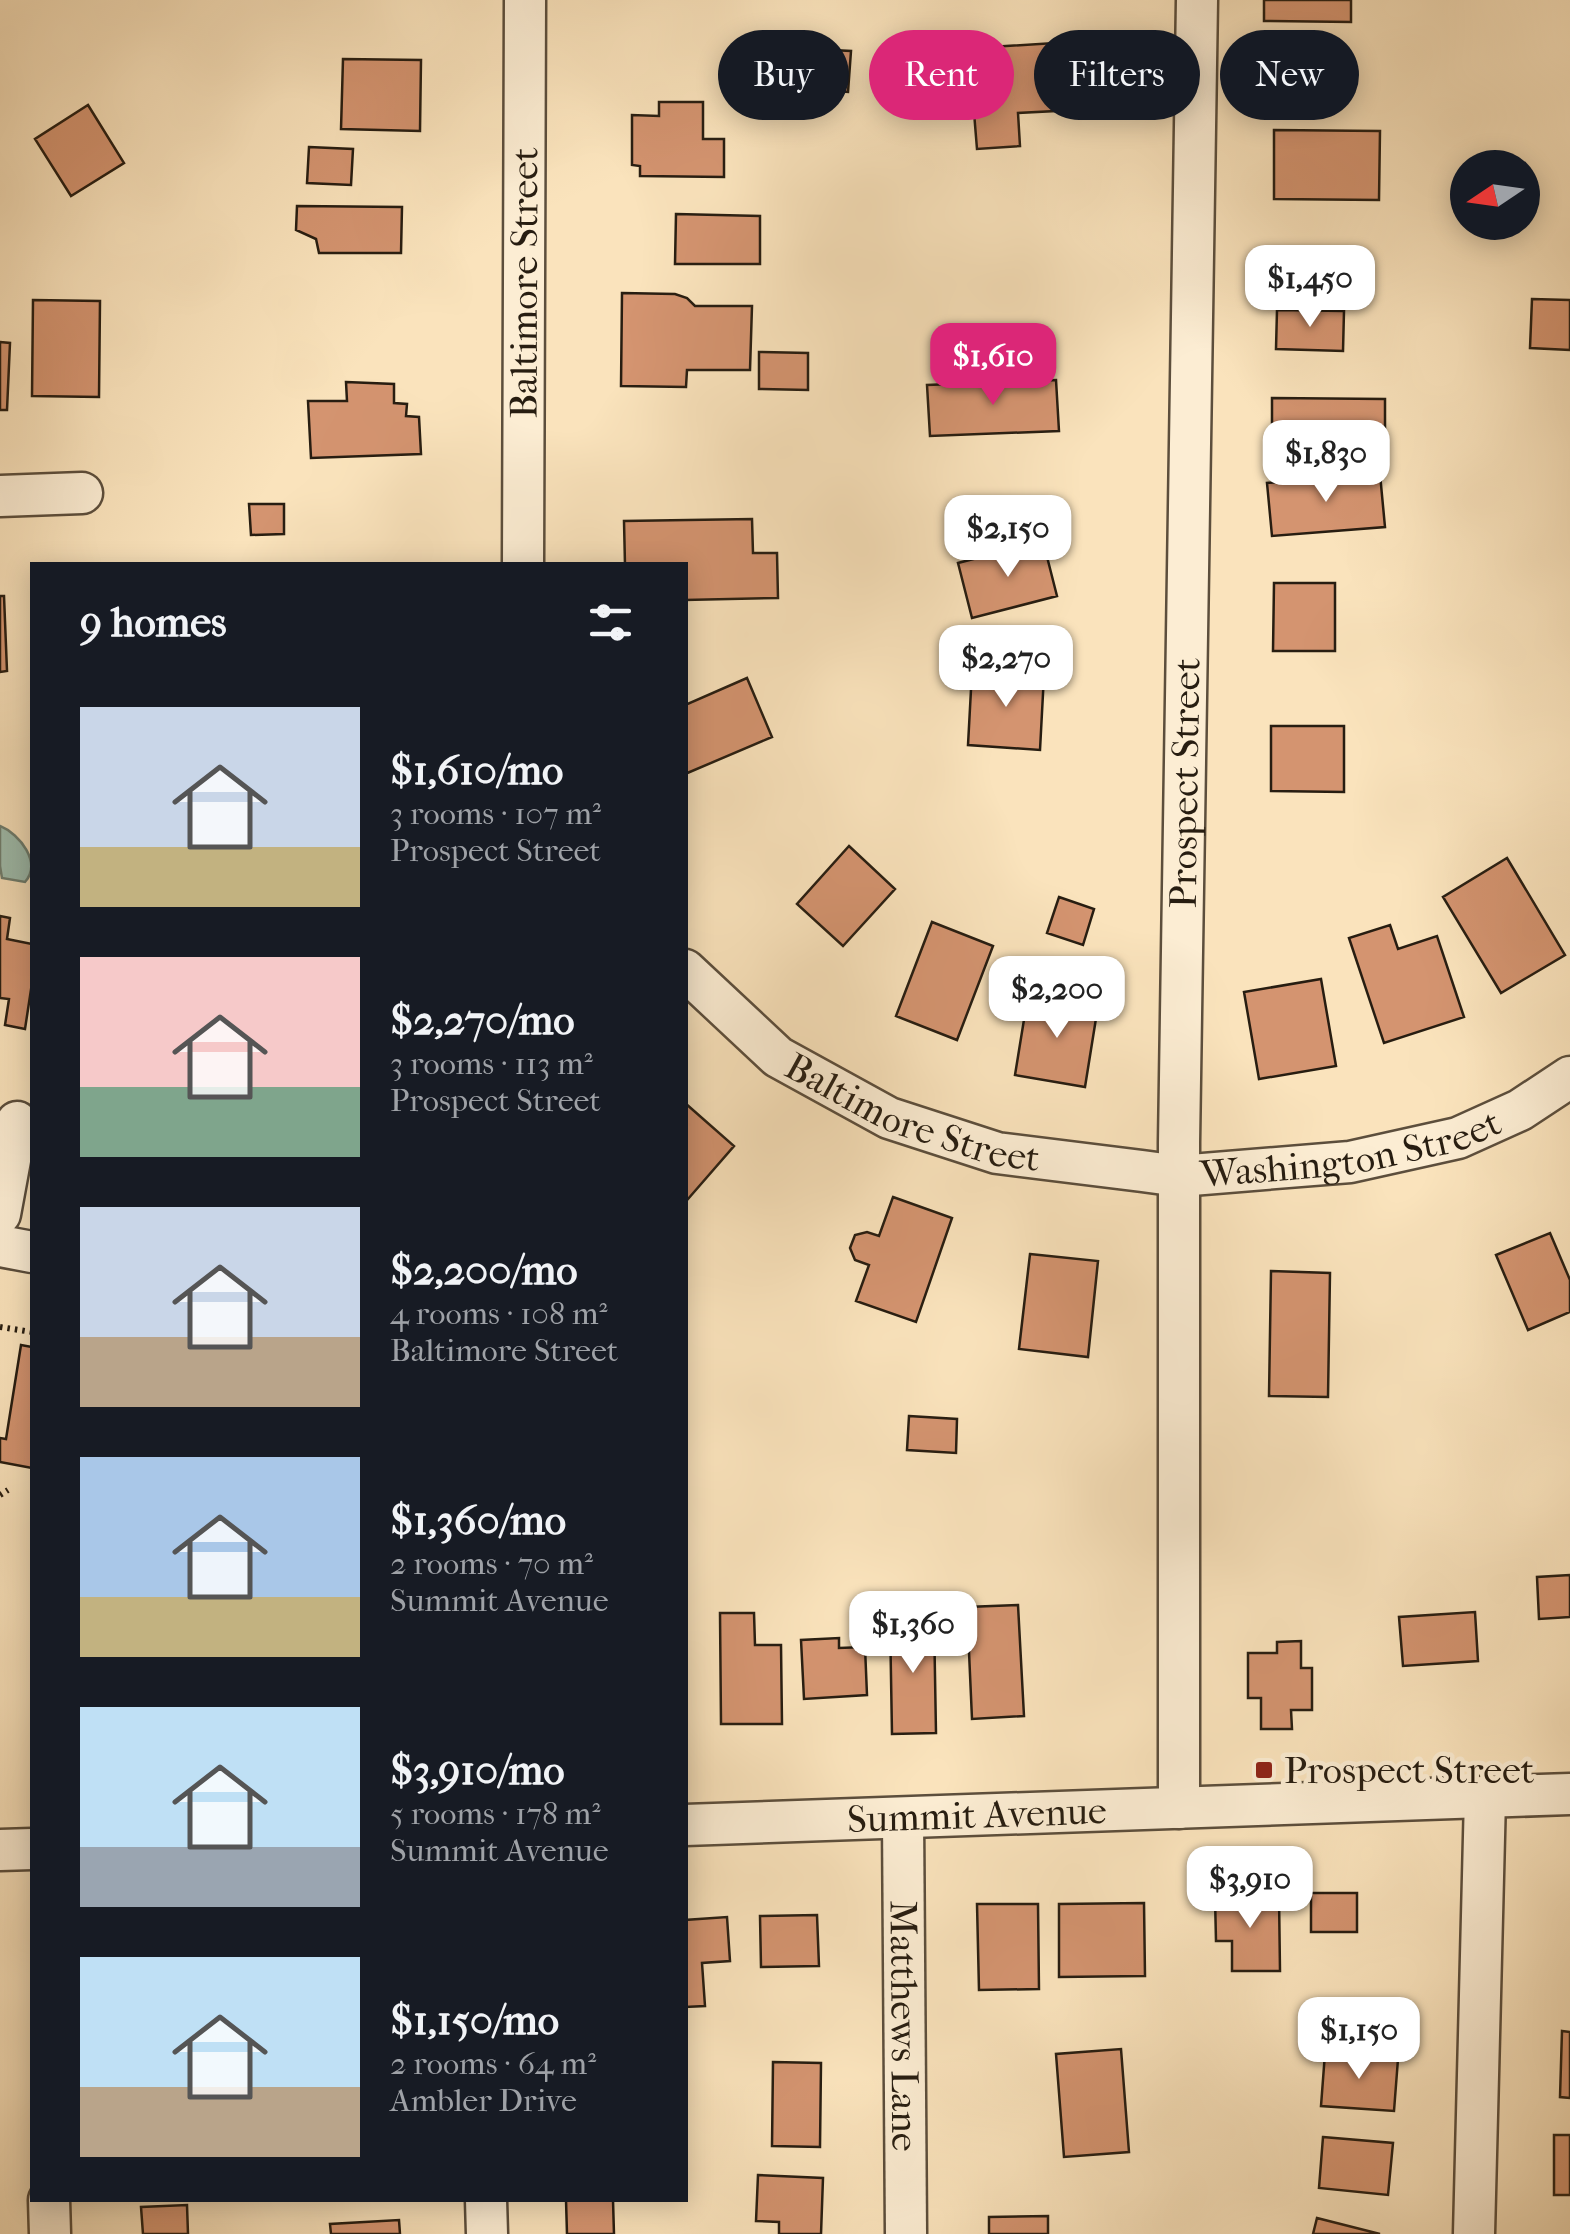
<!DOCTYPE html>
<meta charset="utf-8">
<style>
:root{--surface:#171b24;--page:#242831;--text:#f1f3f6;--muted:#9ea1a6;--accent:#db2777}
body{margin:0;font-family:"IM FELL French Canon",serif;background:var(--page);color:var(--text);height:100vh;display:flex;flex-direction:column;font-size:38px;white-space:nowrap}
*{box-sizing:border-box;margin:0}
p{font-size:32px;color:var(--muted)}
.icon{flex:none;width:55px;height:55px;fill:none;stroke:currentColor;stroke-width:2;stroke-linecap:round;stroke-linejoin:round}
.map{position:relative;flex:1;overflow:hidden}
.details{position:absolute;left:30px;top:562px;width:658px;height:1640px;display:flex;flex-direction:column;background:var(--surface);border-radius:0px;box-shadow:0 5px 25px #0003}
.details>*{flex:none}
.guide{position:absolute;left:718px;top:30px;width:702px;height:90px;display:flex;gap:20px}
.needle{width:65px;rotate:257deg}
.fabs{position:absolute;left:1450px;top:150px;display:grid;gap:20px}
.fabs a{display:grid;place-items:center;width:90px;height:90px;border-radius:50%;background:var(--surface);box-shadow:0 5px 25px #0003;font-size:50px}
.price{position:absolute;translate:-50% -85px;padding:0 22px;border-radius:20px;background:#fff;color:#222;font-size:32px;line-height:65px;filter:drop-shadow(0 2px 5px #0008)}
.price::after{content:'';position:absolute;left:50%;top:60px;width:30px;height:22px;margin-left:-15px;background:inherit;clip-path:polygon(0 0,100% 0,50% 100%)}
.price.on{background:var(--accent);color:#fff}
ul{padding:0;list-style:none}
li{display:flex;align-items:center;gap:30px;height:250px;padding:0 50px}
li span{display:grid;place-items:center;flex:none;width:280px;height:200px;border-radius:0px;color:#555}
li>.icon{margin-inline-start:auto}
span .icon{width:120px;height:120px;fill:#fffc;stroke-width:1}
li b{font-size:42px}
h2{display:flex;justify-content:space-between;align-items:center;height:120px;padding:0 50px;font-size:42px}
.tag{padding:0 35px;border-radius:45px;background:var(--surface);box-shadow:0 5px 25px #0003;font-size:35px;line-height:90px}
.tag.on{background:var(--accent);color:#fff}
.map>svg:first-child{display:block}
.water{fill:#9ebeaf;stroke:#6e7e70;stroke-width:2.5}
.building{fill:#d49470;stroke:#271d11;stroke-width:2.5}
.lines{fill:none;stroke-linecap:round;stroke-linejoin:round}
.minor-casing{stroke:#5c4e3c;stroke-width:45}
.path{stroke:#271d11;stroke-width:6;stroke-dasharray:2.5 5;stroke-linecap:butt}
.minor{stroke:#fcedd3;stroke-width:40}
.poi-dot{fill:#8f2418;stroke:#fcedd3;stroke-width:4}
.labels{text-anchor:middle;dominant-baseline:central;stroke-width:9;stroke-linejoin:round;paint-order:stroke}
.street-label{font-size:38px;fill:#271d11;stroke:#fcedd3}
.poi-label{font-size:38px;fill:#271d11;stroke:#fcedd3;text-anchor:start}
</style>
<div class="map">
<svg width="1570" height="2234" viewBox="0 0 1570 2234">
<rect width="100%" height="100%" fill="#fae3bc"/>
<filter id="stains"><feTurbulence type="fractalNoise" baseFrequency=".002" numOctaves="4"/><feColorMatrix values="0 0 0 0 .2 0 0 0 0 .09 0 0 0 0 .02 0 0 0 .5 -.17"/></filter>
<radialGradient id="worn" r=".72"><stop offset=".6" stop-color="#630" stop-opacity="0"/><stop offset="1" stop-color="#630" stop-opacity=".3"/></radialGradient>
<path class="water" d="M0,826C20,834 42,863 25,882L2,878L0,866Z"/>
<path class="building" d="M1264,0H1351V22L1264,21Z
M1070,42L1075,110L1018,113L1020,146L977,149L973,100L946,101L943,50Z
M811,49L851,51L848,92L809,89Z
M343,59L421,60L420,131L341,129Z
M659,102H703V139H724V177L640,176V166L632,165V115L659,116Z
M88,105L124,163L71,196L35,139Z
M1274,130L1380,131L1379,200L1274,199Z
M309,147L353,149L351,185L307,183Z
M297,206L402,207L401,253H319L316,239L296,230Z
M676,214L760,216V264H675Z
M622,293L675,294L687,298L695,306H752L750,370H687L686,387L621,386Z
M1532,299L1570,300V350L1530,348Z
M33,300L100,301L99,397L32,396Z
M1277,310L1344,311L1343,351L1276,349Z
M0,342L10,343L7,410H0Z
M759,352L808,353V390L759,389Z
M1056,380L1059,431L930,436L927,385Z
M346,382L394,384V403L407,404L406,416L419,417L421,454L311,458L308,401H347Z
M1272,398L1385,399V450H1272Z
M1380,474L1385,527L1272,536L1267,483Z
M249,504H284V534L251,535Z
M752,519L753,553H777L778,598L685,600V565H625L624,521Z
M1043,541L1057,596L972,618L958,563Z
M1274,583H1335V651H1273Z
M0,596H4L7,671L0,672Z
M972,671L1044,675L1040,750L968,745Z
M747,678L772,737L685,774V705Z
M1271,726H1344V792L1271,791Z
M849,846L895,889L843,946L797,904Z
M1507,858L1565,955L1501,993L1443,897Z
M1059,897L1094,909L1083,945L1047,933Z
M0,916L10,918L7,939L32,944V983L25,1029L5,1025L9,999L0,998Z
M932,922L993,946L957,1040L896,1016Z
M1390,925L1398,949L1437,936L1464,1017L1384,1043L1349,938Z
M1321,979L1336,1066L1259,1079L1244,992Z
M1028,995L1098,1006L1085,1087L1015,1075Z
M685,1103L734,1146L688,1199L685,1196Z
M893,1197L952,1218L916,1322L856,1301L869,1265L855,1260L850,1248L855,1235L867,1232L879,1236Z
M1550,1233L1570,1280V1312L1528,1330L1496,1255Z
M1030,1254L1098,1261L1088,1357L1019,1349Z
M1271,1271L1330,1273L1328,1397L1269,1396Z
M21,1345L32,1347V1468L0,1462V1438L6,1439Z
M909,1416L957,1419L956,1453L907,1450Z
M1570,1575V1617L1539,1619L1537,1577Z
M1018,1605L1024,1716L972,1719L967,1607Z
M1475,1612L1478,1661L1403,1666L1399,1617Z
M720,1613H754L755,1645H781L782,1724H721Z
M934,1618L936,1733L892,1734L890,1619Z
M839,1638V1648L865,1647L867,1695L804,1699L801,1640Z
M1301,1641V1668H1312V1710H1291L1292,1729H1261V1698H1248V1653H1277V1642Z
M1311,1893H1357V1932H1311Z
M1279,1896L1280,1971H1232V1941H1216L1215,1897Z
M1144,1903L1145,1976L1059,1977V1904Z
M977,1904H1038L1039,1989L979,1990Z
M817,1915L819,1966L761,1967L760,1916Z
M727,1917L730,1961L702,1963L705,2006L685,2007V1920Z
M1562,2031L1570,2032V2098L1560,2097Z
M1121,2049L1129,2152L1064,2157L1056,2054Z
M1325,2053L1398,2059L1394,2111L1321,2106Z
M773,2062L821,2063L820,2147L772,2146Z
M1554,2135H1570V2195H1554Z
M1323,2137L1393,2143L1388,2195L1319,2188Z
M758,2175L823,2178L821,2234H779V2222L756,2221Z
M566,2200H613L614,2234H567Z
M187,2205L188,2234H143L141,2207Z
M1048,2216V2234H989V2217Z
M1317,2218L1380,2234H1313Z
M399,2220L400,2234H331L330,2224Z"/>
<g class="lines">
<g class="minor-casing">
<g id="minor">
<path d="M0,496L82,493"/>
<path id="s1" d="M523,565L525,0"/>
<path id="s2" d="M685,970L778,1057L889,1118L997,1153L1142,1171L1179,1176L1350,1162L1458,1138L1520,1110L1570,1077"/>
<path d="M0,1214L17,1122"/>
<path d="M0,1246L32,1252"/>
<path id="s3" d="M1179,1808V1142L1197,0"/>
<path id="s4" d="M903,1818L906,2234"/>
<path id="s5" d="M685,1825L1570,1794"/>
<path d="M0,1850L32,1849"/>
<path d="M49,2200L50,2234"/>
<path d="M486,2200L487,2234"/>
<path d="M1474,2234L1485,1797"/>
</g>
</g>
<path class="path" d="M0,1327L32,1332
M0,1495L8,1490"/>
<use href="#minor" class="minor"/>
</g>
<rect class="poi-dot" x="1254" y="1760" width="20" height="20" rx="5"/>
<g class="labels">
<g class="street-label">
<text stroke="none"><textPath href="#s1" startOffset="282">Baltimore Street</textPath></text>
<text stroke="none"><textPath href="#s3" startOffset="1025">Prospect Street</textPath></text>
<text stroke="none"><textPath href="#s2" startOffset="275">Baltimore Street</textPath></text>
<text stroke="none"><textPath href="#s2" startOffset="725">Washington Street</textPath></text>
<text stroke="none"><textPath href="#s5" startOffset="292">Summit Avenue</textPath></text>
<text stroke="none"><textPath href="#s4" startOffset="208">Matthews Lane</textPath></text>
</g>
<g class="poi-label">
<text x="1284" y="1770">Prospect Street</text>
</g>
</g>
<rect width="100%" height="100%" filter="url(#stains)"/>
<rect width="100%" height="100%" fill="url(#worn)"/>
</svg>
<div class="fabs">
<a><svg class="needle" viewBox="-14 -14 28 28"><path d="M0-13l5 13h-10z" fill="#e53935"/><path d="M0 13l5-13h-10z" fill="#9ea1a6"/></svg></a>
</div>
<b class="price" style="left:1310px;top:330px">$1,450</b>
<b class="price on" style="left:993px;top:408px">$1,610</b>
<b class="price" style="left:1326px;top:505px">$1,830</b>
<b class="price" style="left:1008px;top:580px">$2,150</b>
<b class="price" style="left:1006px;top:710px">$2,270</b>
<b class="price" style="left:1057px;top:1041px">$2,200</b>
<b class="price" style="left:913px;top:1676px">$1,360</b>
<b class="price" style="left:1250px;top:1931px">$3,910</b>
<b class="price" style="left:1359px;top:2082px">$1,150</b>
<div class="guide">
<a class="tag">Buy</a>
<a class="tag on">Rent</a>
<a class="tag">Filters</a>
<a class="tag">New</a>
</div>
<section class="details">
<h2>9 homes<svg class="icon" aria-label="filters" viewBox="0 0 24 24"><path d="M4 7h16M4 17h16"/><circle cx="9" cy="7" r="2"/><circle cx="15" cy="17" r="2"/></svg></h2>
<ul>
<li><span style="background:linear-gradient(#c9d6e8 70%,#c2b280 0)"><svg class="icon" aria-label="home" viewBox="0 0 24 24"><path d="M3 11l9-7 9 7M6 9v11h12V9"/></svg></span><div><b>$1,610/mo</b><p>3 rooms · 107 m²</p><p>Prospect Street</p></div></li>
<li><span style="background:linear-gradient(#f6c9c9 65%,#7fa58c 0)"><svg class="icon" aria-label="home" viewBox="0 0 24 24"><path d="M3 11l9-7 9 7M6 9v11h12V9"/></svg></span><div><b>$2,270/mo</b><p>3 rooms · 113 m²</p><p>Prospect Street</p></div></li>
<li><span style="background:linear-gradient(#c9d6e8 65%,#b9a48a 0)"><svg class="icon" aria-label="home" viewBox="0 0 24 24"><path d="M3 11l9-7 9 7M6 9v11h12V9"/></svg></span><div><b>$2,200/mo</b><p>4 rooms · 108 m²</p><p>Baltimore Street</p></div></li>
<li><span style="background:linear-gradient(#a9c7e8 70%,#c2b280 0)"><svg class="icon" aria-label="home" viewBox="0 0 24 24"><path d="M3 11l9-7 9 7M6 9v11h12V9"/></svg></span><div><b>$1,360/mo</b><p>2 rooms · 70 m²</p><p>Summit Avenue</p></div></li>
<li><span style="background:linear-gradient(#bfe0f5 70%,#9aa5b1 0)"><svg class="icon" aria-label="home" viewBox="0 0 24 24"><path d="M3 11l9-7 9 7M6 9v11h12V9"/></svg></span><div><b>$3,910/mo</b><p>5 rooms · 178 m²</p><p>Summit Avenue</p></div></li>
<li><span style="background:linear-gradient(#bfe0f5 65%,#b9a48a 0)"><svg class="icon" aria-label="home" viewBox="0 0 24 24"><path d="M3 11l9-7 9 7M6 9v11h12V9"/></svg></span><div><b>$1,150/mo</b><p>2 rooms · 64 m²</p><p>Ambler Drive</p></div></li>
</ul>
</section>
</div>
